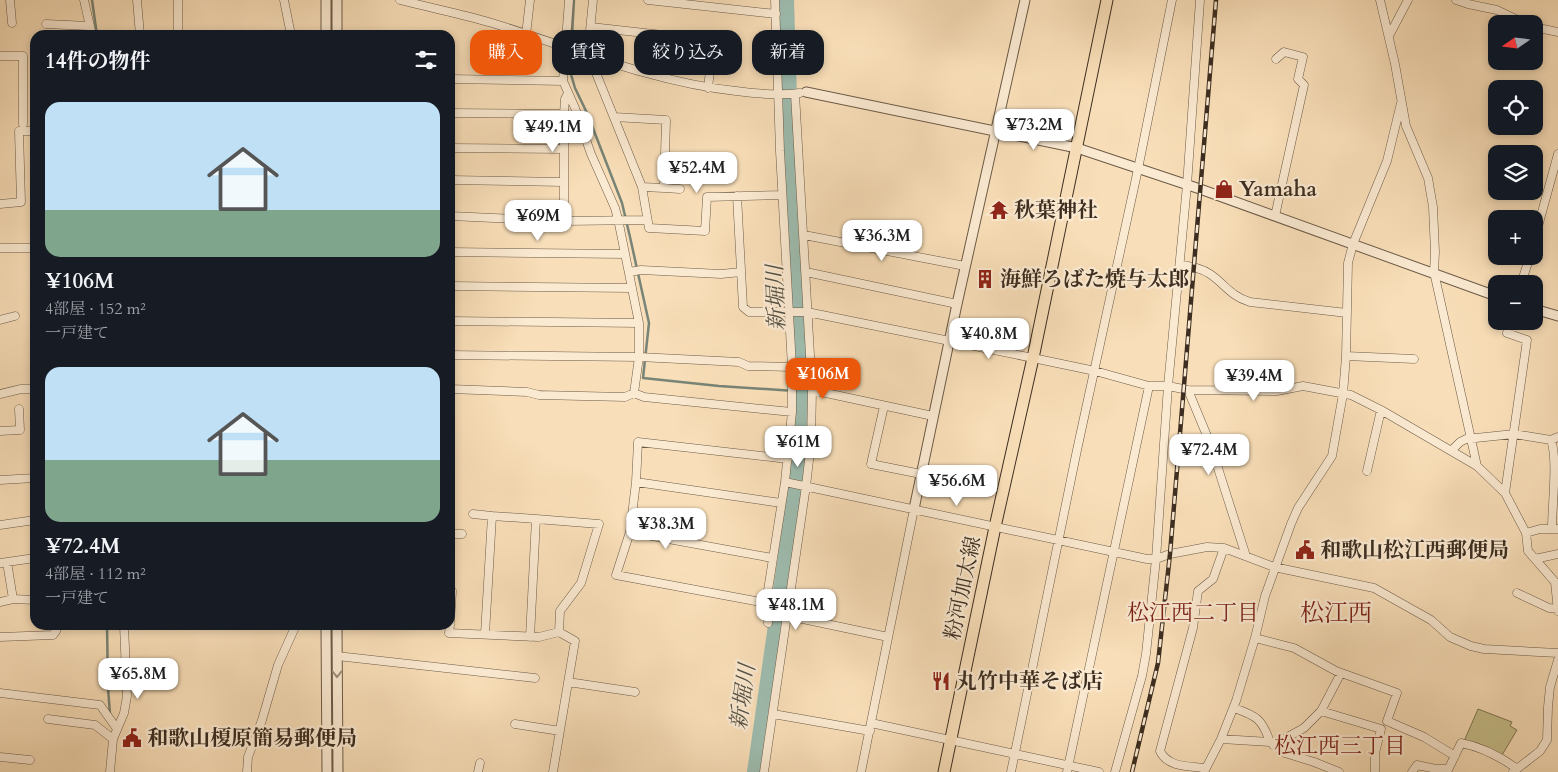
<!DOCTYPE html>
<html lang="ja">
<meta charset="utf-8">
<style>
:root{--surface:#171b24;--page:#20242c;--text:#f1f3f6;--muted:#9ea1a6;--accent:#ea580c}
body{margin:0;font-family:Cardo,"Noto Serif JP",serif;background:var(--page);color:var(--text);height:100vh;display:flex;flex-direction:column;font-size:19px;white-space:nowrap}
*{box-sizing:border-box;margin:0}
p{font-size:16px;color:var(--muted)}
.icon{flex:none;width:28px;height:28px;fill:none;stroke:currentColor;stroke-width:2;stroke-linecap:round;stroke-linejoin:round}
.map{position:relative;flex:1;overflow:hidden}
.sheet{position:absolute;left:30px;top:30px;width:425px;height:600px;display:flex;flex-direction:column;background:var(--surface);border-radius:15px;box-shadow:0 2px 8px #0003}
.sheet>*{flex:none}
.banner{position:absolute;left:470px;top:30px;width:475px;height:45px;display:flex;gap:10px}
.needle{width:32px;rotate:256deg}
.fabs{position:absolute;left:1488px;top:15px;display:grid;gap:10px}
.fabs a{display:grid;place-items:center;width:55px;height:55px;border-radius:10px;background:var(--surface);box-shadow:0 2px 8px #0003;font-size:25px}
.price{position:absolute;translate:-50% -42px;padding:0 11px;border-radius:10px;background:#fff;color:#222;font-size:16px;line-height:32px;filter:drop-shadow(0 1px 2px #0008)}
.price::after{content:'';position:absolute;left:50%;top:30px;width:15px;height:11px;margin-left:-8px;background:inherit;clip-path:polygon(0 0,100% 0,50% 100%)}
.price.on{background:var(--accent);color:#fff}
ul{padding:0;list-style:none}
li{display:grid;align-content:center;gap:10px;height:265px;padding:0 15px}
li span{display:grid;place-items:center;height:155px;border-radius:15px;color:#555}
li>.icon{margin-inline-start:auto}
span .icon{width:90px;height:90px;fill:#fffc;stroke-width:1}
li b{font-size:21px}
h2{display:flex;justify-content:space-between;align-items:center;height:60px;padding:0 15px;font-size:21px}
.chip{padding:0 18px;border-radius:15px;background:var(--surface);box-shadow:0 2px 8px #0003;font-size:18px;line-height:45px}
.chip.on{background:var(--accent);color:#fff}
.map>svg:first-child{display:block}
.green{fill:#c6bf8a;stroke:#827656}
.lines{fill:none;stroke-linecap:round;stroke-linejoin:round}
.stream{stroke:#778477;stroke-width:2.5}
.river{stroke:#9ebdb0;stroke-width:16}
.minor-casing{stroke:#6c5a47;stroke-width:9}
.tertiary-casing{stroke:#6c5a47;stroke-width:11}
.primary-casing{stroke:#3d2e21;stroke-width:13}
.minor{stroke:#fbead2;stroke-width:8}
.tertiary{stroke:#fbead2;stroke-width:9}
.primary{stroke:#f9dfb9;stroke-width:11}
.rail-casing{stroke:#3d2e21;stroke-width:4.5}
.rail{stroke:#fbead2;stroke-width:2.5;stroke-dasharray:8;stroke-linecap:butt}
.oneway{stroke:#9c8c7a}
.labels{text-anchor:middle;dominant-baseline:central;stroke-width:4.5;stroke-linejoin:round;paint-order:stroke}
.poi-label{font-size:21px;font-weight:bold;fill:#3d2e21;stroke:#fbead2;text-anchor:start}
.street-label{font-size:21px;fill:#3d2e21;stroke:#fbead2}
.water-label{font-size:22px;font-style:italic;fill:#555245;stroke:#fbead2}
.neighbourhood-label{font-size:22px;fill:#7a1f14;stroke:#fbead2}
.quarter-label{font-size:24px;fill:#7a1f14;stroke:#fbead2}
</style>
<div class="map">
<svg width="1558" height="772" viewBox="0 0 1558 772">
<rect width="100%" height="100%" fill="#f9dfb9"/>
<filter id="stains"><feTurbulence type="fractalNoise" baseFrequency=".004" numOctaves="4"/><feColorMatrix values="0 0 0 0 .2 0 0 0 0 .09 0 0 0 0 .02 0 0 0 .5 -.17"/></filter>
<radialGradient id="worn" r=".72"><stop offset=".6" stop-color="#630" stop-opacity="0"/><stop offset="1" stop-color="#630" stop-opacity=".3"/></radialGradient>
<path class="green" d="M1478,709L1512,722L1510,726L1517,730L1502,755L1467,742L1465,739Z"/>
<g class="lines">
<path class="stream" d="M92,0L97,35
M574,0L570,71L575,88L587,113L622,203L630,237L649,323L643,378L719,386L795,391L802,390
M107,625L108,688L110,714"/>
<path class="river" d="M755,772L800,458L802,390L792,194L786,0"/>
<g class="minor-casing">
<path id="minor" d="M10,0L12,23
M84,0L92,35
M137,0L140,35
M178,0V35
M284,0L291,35
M400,0C431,8 462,14 492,23C573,48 651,82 736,91C758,94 778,96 800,93
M593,0L589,41L594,68L642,187
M648,0L776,14
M1380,0L1395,64L1406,126L1428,178L1433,207L1435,252L1434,272L1477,466
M1456,0L1468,4L1497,10L1526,24
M46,24L89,26
M591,27L689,38
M1534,27L1558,32
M526,35L530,0
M1389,36L1408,0
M0,56H23V124
M450,79L563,81
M708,88L714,36
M450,113L564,114
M614,117L666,120L664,188L680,189
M450,148L564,149
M450,180L564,182
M664,188L642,187L649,228L705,231L707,197L782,195
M737,196L743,307L749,312H807L1033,358L1095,371L1149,386H1168L1188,390L1277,391L1303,386L1351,395L1381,410L1477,466L1505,493L1526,533L1528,551L1555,582L1558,611
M0,204L21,202L19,131H35
M450,216L564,221L647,220
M1275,216L1304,85L1298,79L1303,57L1284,52L1276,59
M564,221V114L565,99L568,93
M804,235L965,266
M1534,241L1558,154
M0,248H35
M450,252L625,254
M1180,265C1191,266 1201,268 1210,274C1226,285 1229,295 1250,302L1347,313
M629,272L641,270L721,274L741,272
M806,272L957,304
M1521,284L1530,256
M450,286L632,288
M0,320L15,316
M450,321L639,323
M450,355L639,357L739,362L748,366L792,367
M1346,356L1414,359
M450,389L527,392L539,395L625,397L634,393L639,357V323L618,219L615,208L591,154L575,108L563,81L569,0
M812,390L933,416
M1188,390L1210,443L1246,556
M634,393L644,397L792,412
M0,394L21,389H35V353
M884,406L871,464L921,474
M0,431L20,430L19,409
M1551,440C1558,459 1552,505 1552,529
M1451,451L1460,442L1466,439L1514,434L1551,440L1558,437
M1367,471L1381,410
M0,480L35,478
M636,482L630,532L772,558
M785,482L1147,559H1156L1170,554L1207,547L1224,548L1274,567L1374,588L1431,620L1450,637L1471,646L1484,649L1558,653
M1505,493L1527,340L1507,333L1510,321
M781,503L636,482L638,442L788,459
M473,514L492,516L485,634
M492,516L536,519L530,637
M536,519L599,524L581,583L560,611L559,632
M0,525L35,520
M630,532L616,575L766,603L785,482L792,412V367L780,151L775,0
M1526,533L1540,529H1558
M450,534H462
M1535,559L1558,554
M7,562L13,599
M0,563L35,558
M450,591H452L450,622
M1517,593L1549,608L1558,609
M0,602L13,599L35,600
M766,603L769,613L768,623
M784,615L888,637
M450,625L449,633L539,637L559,632L575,641L553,772
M0,637L53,635L56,631V625
M1255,638L1294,648L1336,671L1397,693L1387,721L1424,737L1455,756
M337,656L535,678
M568,682L635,692
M0,693L100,705L117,729
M1234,708C1257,716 1262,719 1270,742
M1321,711L1381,729L1375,753V772
M773,714L870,731
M48,719L95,725L113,739
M871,723L1099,772
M515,724L560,731
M1221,739L1270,742L1285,753L1314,762L1339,772
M1273,745L1304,728L1321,711L1341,673
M0,757L30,760
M1206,768C1190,766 1168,768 1160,751L1193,628L1198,591L1213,579L1224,548
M110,772L113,739L124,713L127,696L124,625
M247,772L248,757L262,720L278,665L296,625
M478,772L480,763
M764,772L806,486L811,443L812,390L795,94
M861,772L914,509
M1011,772L1077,450L1138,169L1172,0
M1067,772L1149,386
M1115,772L1142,676L1146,654L1156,559L1168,386L1187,185L1200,0
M1204,772L1221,739L1236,701L1255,638L1265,596L1291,524L1298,508L1332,456L1343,394L1346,356L1348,263L1353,244L1387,161L1401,103
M1412,772L1417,765L1436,769H1448
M1447,772L1461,743C1482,747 1499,756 1516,768
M1513,772L1540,751L1547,740L1548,707L1550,687L1558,660"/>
</g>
<g class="tertiary-casing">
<path id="tertiary" d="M326,0V35
M337,0V35
M806,92L1077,148L1200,189L1496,296
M1534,309L1558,316
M914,509L957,304L1025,0
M326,625L327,772
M337,625L338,772"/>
</g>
<g class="primary-casing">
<path id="primary" d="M944,772L995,527L1033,358L1107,0"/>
</g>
<use href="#minor" class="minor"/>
<use href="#tertiary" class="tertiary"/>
<use href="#primary" class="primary"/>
<g class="rail-casing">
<path id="rail" d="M1132,772L1158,663L1170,554L1216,0"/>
</g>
<use href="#rail" class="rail"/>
</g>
<defs><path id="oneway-chevron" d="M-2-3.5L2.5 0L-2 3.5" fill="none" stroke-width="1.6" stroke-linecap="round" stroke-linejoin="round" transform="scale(1.25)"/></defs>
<use class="oneway" href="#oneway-chevron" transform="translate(337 674) rotate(90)"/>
<defs>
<g id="shop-bare" transform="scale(1.5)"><path d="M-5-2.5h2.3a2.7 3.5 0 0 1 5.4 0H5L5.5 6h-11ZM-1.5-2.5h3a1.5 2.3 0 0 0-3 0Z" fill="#8f2418" stroke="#fbead2" stroke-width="2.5" paint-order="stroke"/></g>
<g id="temple-bare" transform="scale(1.5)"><path d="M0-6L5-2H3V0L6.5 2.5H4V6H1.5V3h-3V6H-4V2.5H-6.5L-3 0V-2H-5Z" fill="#8f2418" stroke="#fbead2" stroke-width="2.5" paint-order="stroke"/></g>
<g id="building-bare" transform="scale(1.5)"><path d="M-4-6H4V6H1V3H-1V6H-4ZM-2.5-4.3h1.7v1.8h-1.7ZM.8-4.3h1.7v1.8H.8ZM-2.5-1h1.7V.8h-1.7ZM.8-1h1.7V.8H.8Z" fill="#8f2418" stroke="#fbead2" stroke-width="2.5" paint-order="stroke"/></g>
<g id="civic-bare" transform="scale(1.5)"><path d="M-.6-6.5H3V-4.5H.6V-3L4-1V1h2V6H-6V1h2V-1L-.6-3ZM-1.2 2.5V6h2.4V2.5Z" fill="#8f2418" stroke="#fbead2" stroke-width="2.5" paint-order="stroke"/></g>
<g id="restaurant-bare" transform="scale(1.5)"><path d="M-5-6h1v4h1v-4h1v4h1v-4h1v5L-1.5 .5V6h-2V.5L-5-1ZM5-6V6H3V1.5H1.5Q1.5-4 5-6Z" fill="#8f2418" stroke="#fbead2" stroke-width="2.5" paint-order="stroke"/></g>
</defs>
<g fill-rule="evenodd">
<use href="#shop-bare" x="1224" y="189"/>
<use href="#temple-bare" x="999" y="210"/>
<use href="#building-bare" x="985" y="279"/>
<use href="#civic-bare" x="1305" y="550"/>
<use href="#restaurant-bare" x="941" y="681"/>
<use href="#civic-bare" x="132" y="738"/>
</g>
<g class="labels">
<g class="poi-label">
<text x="1239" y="189">Yamaha</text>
<text x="1014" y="210">秋葉神社</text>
<text x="1000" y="279">海鮮ろばた焼与太郎</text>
<text x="1320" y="550">和歌山松江西郵便局</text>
<text x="956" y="681">丸竹中華そば店</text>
<text x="147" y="738">和歌山榎原簡易郵便局</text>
</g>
<g class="street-label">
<text transform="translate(963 588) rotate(-78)">粉河加太線</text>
</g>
<g class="water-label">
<text transform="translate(776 298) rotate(-92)">新堀川</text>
<text transform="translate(743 697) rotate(-82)">新堀川</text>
</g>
<g class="neighbourhood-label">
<text x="1193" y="613">松江西二丁目</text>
<text x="1340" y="746">松江西三丁目</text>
</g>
<g class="quarter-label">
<text x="1336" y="613">松江西</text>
</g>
</g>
<rect width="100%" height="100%" filter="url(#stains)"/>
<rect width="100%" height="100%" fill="url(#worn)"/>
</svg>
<div class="fabs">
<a><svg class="needle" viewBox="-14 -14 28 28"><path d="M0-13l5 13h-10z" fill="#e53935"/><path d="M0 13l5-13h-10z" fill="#9ea1a6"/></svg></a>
<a><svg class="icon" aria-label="locate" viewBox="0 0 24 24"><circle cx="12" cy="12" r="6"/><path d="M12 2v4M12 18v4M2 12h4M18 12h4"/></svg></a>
<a><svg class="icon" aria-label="layers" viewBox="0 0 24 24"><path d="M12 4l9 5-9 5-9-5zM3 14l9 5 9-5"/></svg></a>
<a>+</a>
<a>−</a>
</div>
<b class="price" style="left:1034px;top:151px">¥73.2M</b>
<b class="price" style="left:553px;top:153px">¥49.1M</b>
<b class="price" style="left:697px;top:194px">¥52.4M</b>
<b class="price" style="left:538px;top:242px">¥69M</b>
<b class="price" style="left:882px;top:262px">¥36.3M</b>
<b class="price" style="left:989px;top:360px">¥40.8M</b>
<b class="price on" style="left:823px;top:400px">¥106M</b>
<b class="price" style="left:1254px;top:402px">¥39.4M</b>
<b class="price" style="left:798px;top:468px">¥61M</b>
<b class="price" style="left:1209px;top:476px">¥72.4M</b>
<b class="price" style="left:957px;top:507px">¥56.6M</b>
<b class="price" style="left:666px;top:550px">¥38.3M</b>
<b class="price" style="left:796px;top:631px">¥48.1M</b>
<b class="price" style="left:138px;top:700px">¥65.8M</b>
<div class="banner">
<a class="chip on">購入</a>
<a class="chip">賃貸</a>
<a class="chip">絞り込み</a>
<a class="chip">新着</a>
</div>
<section class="sheet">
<h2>14件の物件<svg class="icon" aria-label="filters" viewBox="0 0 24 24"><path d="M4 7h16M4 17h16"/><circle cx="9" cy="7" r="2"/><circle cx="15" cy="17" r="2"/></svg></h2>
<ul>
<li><span style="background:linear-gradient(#bfe0f5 70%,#7fa58c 0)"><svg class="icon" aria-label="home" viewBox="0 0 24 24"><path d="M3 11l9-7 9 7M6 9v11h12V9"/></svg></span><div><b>¥106M</b><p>4部屋 · 152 m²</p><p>一戸建て</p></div></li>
<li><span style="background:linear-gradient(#bfe0f5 60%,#7fa58c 0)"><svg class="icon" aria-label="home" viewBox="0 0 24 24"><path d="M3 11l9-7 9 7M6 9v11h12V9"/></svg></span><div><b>¥72.4M</b><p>4部屋 · 112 m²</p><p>一戸建て</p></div></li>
</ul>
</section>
</div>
